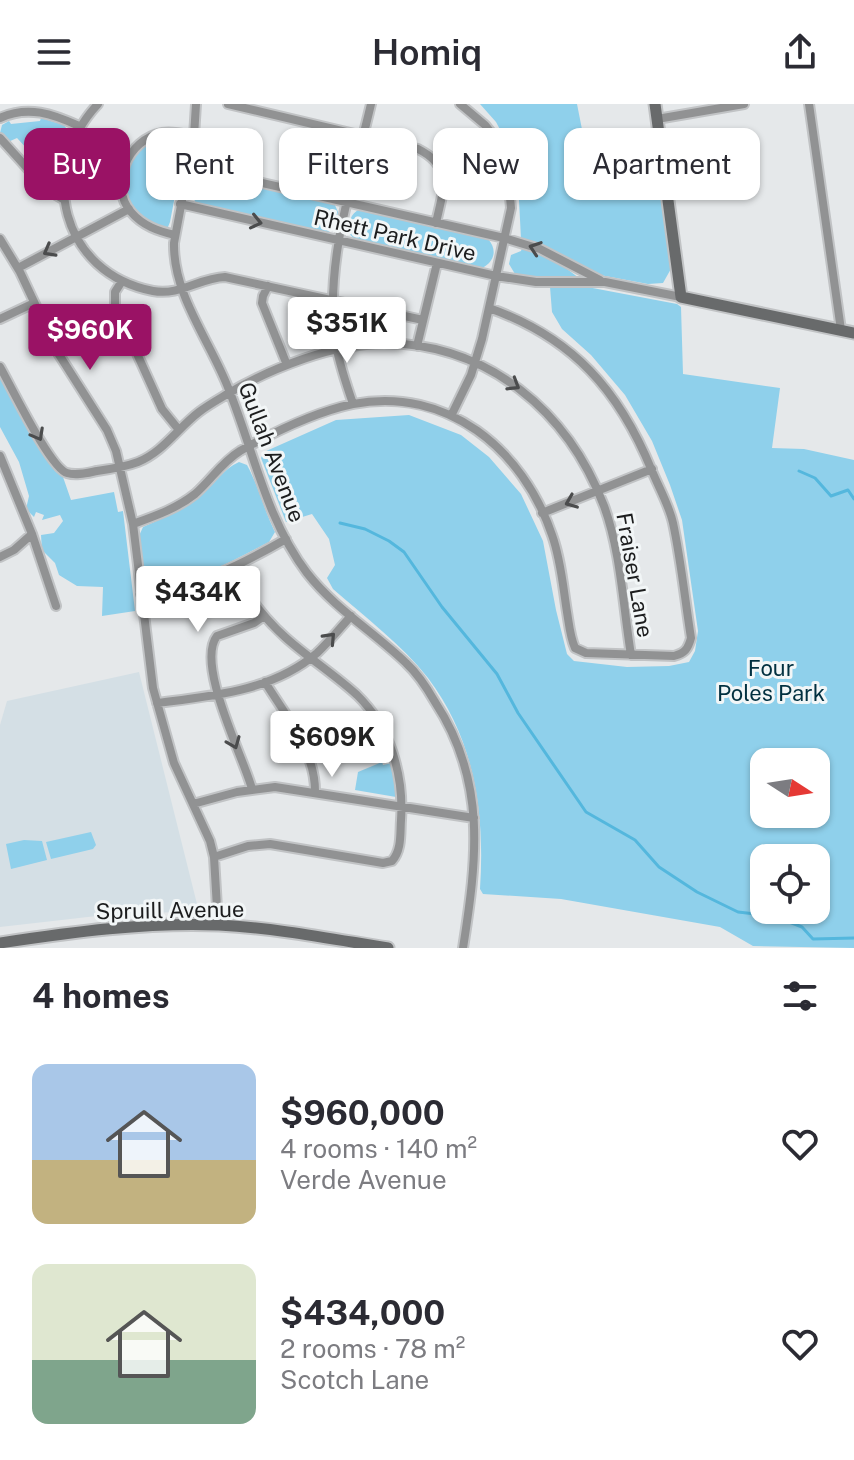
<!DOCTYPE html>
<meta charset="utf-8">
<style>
:root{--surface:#fff;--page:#f2f2f3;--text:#2b2b33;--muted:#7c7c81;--accent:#9a1265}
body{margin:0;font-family:"Public Sans",sans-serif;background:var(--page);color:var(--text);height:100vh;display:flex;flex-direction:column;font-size:30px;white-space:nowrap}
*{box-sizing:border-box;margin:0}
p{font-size:26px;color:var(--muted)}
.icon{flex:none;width:44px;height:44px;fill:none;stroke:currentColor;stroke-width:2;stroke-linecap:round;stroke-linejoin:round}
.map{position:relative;height:844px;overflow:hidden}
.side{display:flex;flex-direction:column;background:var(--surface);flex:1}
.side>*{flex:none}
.guide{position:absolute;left:24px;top:24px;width:806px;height:72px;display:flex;gap:16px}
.needle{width:52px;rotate:102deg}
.fabs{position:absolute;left:750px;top:644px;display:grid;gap:16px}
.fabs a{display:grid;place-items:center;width:80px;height:80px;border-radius:16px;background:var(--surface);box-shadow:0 2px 6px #0004;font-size:40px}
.price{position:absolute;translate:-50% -68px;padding:0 18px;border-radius:8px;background:#fff;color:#222;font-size:26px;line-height:52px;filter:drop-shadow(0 2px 4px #0008)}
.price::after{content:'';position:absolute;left:50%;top:48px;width:24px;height:18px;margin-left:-12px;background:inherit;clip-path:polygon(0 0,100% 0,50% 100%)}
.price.on{background:var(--accent);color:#fff}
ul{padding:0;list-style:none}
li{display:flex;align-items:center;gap:24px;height:200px;padding:0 32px}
li span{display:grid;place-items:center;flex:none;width:224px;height:160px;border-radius:16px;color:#555}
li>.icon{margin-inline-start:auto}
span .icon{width:96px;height:96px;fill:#fffc;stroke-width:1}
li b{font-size:34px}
h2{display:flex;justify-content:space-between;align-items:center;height:96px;padding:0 32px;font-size:34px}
.chip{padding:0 28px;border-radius:16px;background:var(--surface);box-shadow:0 2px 6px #0004;font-size:28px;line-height:72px}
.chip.on{background:var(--accent);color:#fff}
header{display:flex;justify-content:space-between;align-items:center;height:104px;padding:0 32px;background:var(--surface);font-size:36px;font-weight:600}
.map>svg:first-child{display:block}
.built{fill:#d4dfe5}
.green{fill:#8fd0eb;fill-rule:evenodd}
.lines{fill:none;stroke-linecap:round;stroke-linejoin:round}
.stream{stroke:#54b7dd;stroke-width:3}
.street-casing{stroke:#c1c3c5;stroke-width:12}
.secondary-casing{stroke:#c1c3c5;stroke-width:15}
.street{stroke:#919293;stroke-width:8}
.secondary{stroke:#686a6b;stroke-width:11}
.oneway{stroke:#4b4c4d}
.labels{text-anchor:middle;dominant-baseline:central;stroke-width:6;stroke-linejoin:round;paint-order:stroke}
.street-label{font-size:22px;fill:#1c1d1e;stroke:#f2f6f7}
.park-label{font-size:22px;fill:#013040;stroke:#f2f6f7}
</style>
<header><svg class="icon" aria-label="menu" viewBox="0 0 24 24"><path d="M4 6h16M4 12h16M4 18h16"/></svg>Homiq<svg class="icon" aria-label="share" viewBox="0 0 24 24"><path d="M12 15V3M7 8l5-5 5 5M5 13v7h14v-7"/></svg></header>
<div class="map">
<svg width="854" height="844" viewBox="0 0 854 844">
<rect width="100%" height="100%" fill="#e5e8ea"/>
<path class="built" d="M139,568L199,808L123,809L0,823V621L7,597Z"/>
<path class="green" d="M480,0H577L592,76L659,73L672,163L663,179L648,180L600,171L546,142L521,135L517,57L496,18Z
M41,14L64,21L70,30L61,57L57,80L53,82L48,81L36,66L43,64L42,61L17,34L8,38L0,29L2,21L9,17L11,20L40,17Z
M172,32L184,36L185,39L170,118L168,123C123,129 114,60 147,39C154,35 164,34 172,32Z
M204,70L334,99L338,108L334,125L326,129L196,100C191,88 193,78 204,70Z
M360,105L488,135C498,146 494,158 482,164L355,136L348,128C349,118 350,110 360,105Z
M522,144L559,159L579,174H527L515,170L509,160L511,151L521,147Z
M582,182L677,200L681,203L683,270L780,284L772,344L804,345L854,356V844L753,842L720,823L561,795L483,790L480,785C485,710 475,636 428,574C402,541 365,513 333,485L327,474L335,461L329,435L312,410L286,418L261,354L264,348L336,316L409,311L461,331L489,353L521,390L543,437L556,506L567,550L574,557L627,563L669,562L689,558L695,547L698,527L682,416L670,381L652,337L625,291L591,251L562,225L552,208L550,183ZM764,658H816V710H764ZM764,754H816V806H764Z
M0,268L55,367L63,373L71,396L114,388L118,408L123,407L135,507L102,512L103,483L77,482L59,471L55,459L42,446L41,431L54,429L63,417L60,411L42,416L44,411L36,408L34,413L26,405L29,392L19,358L0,323Z
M239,358L247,361C259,383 264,406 275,428L269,438C247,449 162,498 145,473L139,432L143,423C163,414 183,406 200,392C213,382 223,365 239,358Z
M382,658L383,661L392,659L396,693L355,686L358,668Z
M91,728L96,741L93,745L51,755L46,738Z
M24,736L42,737L47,756L11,765L6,740Z"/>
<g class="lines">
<path class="stream" d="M799,367L815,374L831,392L848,386L854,395
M340,419L365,425L389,437L404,448L442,503L497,570L518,609L586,708L635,736L659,763L697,788L738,808L774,812L802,823L813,835L854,834"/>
<g class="street-casing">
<path id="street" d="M98,0C36,66 61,169 153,187C180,192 199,174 225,173L423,216
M196,0L194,32L174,139C173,192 211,238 229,286C254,348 266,415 307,469C335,505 374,528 406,559C418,570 427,584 435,598C487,677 477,755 463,844
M228,0L418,45C454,63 443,86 436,119
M809,0L841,226
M0,14C28,1 53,10 79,22
M657,15L744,0
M0,34L46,85L63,95
M188,62L504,134L540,145L600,176
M180,100L496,172L536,178H605L681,193
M175,131C158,127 143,122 131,108C108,81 128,35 162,29C172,27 184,30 194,32
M0,135L20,168L58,249L107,326L116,347L133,420L153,584L174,659L210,737L214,753L218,821
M18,164L129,105
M122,177L115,188V201L162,305L179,326
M268,182L263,192L262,199L287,261
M0,215L34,199
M417,242L437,159
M0,263C11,282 50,364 67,369C76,372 87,369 97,367C111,365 125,363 138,358C163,348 178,324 199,308C208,301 219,295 229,289C271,264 336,239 384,239C488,240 568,307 604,402C621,448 623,502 631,551
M353,300C346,279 338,257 335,235C325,156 353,77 371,0
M452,310L471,271L482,235L511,104L507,61L497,36L485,21L460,0
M0,352L32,430L56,502
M542,409L652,365
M133,420C155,412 176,405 195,390C211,376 222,358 240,347C274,328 315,308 353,300C447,282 523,345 552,431C561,456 563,483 567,508C569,520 570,533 575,544L586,549L674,552C685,549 688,545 691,534C685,496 681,456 673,419C669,401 659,384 652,367C619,286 573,234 489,204
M0,453L14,446L32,430
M141,490C195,484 239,462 286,435
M265,578C286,612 316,648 315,689
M157,599C212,592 273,587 317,549C329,538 340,524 351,512
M252,685C244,654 195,560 217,532L254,519L264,512
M193,700L237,688L275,683L474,714
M214,753L248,742L270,740L383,759L392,757C402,746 400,729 401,716C404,671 390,623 357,591C334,570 307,553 285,533C263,513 246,490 232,465"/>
</g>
<g class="secondary-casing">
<path id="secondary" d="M655,0L681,193L854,229
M0,839C72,828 146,818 219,821C276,824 332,835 388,844"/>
</g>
<use href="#street" class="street"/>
<use href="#secondary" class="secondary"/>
</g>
<defs><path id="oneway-chevron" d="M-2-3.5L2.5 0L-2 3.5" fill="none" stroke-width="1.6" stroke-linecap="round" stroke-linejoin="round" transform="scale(2)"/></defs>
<g class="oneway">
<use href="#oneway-chevron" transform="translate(256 118) rotate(13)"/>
<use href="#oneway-chevron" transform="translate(535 144) rotate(-161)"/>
<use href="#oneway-chevron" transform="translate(49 147) rotate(151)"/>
<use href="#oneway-chevron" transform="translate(514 281) rotate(32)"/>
<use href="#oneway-chevron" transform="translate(38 331) rotate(61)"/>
<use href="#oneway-chevron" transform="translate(571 398) rotate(158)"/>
<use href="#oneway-chevron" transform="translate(330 534) rotate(-47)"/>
<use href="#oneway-chevron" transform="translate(234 639) rotate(68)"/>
</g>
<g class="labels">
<g class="street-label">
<text transform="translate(395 131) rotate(13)">Rhett Park Drive</text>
<text transform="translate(272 348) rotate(69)">Gullah Avenue</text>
<text transform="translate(635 471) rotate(80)">Fraiser Lane</text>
<text transform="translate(170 806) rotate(-1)">Spruill Avenue</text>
</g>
<g class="park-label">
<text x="771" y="564">Four<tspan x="771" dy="25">Poles Park</tspan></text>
</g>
</g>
</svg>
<div class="fabs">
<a><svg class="needle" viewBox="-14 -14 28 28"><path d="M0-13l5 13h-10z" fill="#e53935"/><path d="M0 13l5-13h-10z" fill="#7c7c81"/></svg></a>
<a><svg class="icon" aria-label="locate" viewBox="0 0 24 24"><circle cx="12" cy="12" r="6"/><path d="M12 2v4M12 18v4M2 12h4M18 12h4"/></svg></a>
</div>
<b class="price" style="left:347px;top:261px">$351K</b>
<b class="price on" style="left:90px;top:268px">$960K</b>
<b class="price" style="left:198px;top:530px">$434K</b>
<b class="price" style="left:332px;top:675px">$609K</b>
<div class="guide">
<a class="chip on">Buy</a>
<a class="chip">Rent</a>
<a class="chip">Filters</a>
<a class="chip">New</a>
<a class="chip">Apartment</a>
</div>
</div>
<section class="side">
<h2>4 homes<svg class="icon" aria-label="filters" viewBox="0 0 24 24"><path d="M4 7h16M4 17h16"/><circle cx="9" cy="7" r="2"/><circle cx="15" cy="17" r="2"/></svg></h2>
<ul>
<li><span style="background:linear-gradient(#a9c7e8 60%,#c2b280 0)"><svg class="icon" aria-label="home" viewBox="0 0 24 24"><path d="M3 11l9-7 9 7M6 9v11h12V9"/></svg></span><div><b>$960,000</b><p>4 rooms · 140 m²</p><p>Verde Avenue</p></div><svg class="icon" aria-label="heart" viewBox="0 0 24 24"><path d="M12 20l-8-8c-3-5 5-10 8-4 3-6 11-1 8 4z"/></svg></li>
<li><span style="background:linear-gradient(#dfe7d0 60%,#7fa58c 0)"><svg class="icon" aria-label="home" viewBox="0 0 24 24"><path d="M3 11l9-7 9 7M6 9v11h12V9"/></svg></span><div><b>$434,000</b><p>2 rooms · 78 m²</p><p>Scotch Lane</p></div><svg class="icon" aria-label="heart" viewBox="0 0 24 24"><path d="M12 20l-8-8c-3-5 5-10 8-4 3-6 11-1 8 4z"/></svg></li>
</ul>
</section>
